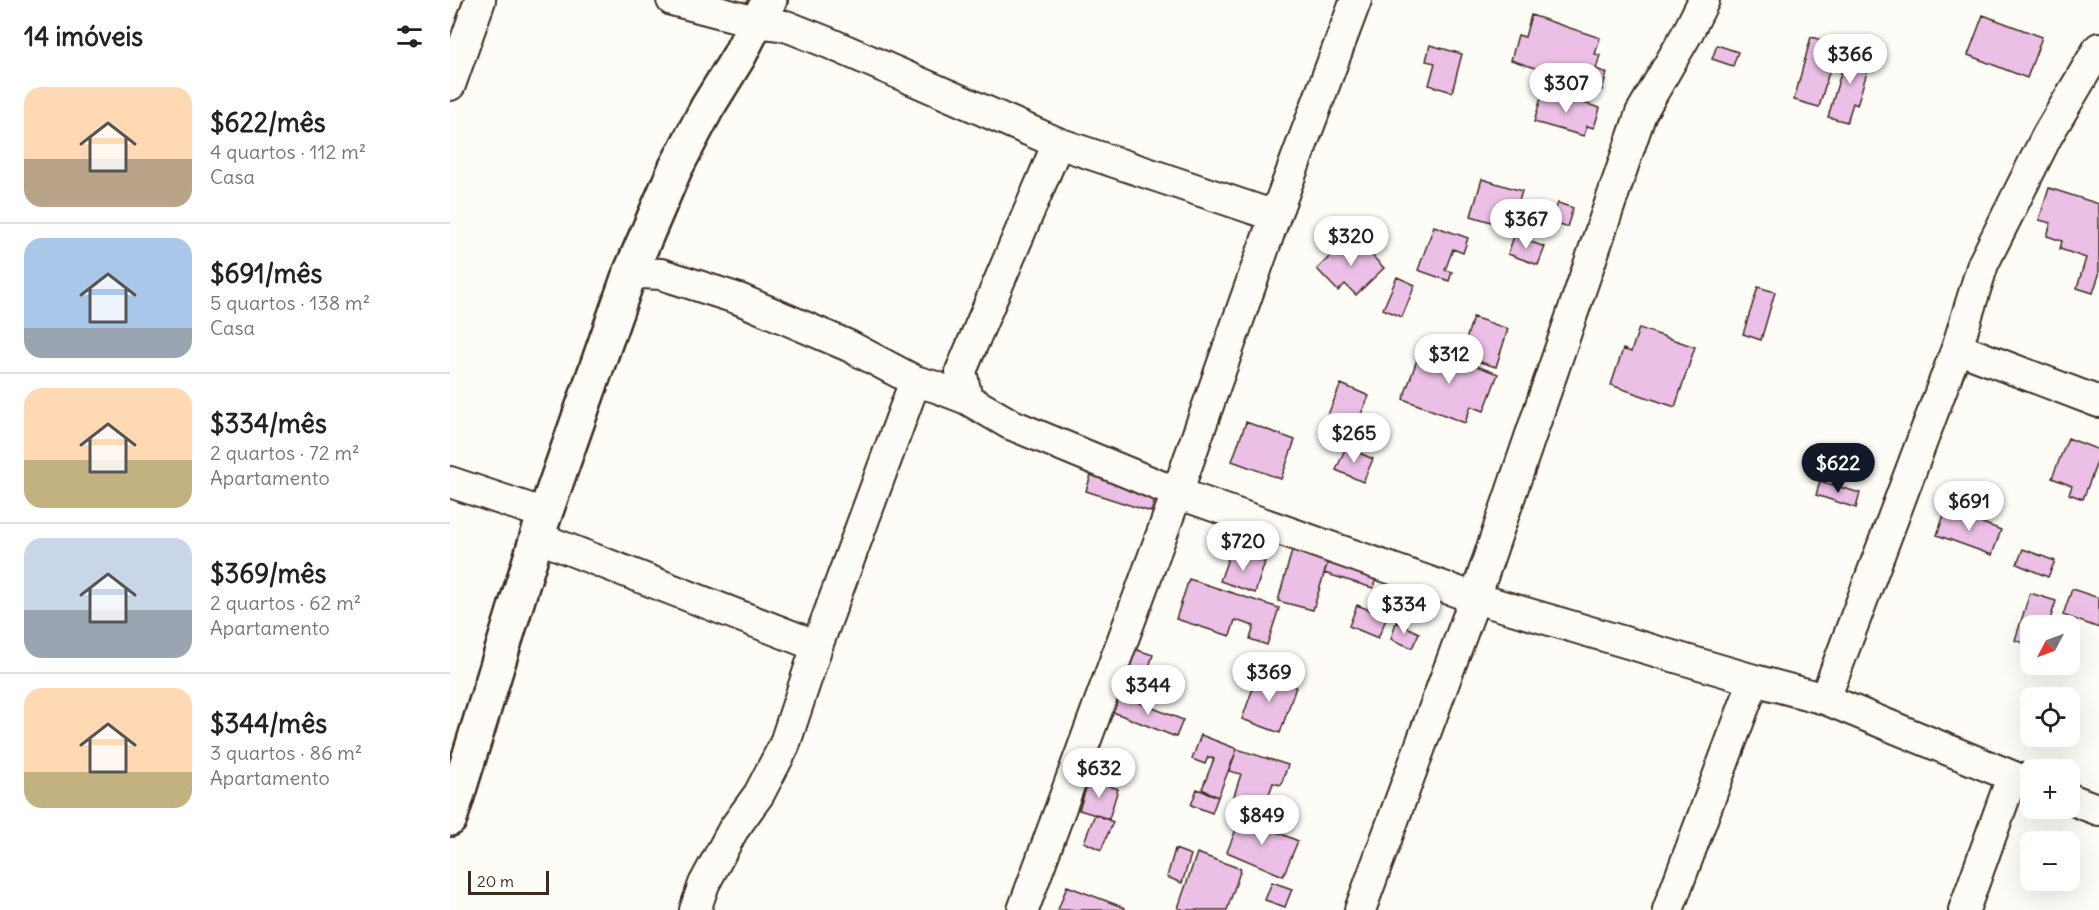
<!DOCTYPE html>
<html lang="pt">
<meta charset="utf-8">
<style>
:root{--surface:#fff;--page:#f6f6f6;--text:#222;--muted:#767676;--line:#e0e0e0;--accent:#111827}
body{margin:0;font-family:Delius,sans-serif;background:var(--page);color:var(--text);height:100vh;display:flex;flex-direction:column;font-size:22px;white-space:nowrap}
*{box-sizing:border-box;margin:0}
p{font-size:20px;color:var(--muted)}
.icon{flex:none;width:33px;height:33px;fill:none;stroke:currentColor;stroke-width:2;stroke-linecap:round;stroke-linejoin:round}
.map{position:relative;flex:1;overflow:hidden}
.details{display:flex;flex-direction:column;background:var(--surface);width:450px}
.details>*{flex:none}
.needle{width:39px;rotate:229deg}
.buttons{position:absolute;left:1570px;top:615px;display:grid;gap:12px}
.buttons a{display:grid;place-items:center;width:60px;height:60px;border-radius:12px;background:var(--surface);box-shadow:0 6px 24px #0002;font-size:30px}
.scale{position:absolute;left:18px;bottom:15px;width:81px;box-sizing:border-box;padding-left:6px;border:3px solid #3b2a1e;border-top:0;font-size:16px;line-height:21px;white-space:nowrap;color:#3b2a1e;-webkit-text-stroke:4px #fdfcf7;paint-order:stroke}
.price{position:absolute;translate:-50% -51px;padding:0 14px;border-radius:21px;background:#fff;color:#222;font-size:20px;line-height:39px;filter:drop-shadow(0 2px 3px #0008)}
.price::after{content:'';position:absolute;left:50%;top:36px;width:18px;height:14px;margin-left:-9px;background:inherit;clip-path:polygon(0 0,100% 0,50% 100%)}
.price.selected{background:var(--accent);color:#fff}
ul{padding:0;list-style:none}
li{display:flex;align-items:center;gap:18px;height:150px;padding:0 24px}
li+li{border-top:2px solid var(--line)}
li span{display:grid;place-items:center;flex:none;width:168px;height:120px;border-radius:18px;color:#555}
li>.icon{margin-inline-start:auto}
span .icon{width:72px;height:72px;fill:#fffc;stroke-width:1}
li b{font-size:26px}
h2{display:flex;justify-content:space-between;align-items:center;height:72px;padding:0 24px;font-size:26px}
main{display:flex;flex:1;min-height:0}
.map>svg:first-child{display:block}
.building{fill:#ecc0e6;stroke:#3b2a1e;stroke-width:1.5}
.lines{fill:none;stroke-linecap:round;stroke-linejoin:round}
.minor-casing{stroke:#3b2a1e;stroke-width:34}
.tertiary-casing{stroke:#3b2a1e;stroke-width:38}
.minor{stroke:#fdfcf7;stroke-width:30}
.tertiary{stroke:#fdfcf7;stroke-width:33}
</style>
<main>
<section class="details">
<h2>14 imóveis<svg class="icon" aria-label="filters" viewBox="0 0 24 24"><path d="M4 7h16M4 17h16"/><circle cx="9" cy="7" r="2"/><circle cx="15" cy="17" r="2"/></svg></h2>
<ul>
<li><span style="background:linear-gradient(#ffd9b3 60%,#b9a48a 0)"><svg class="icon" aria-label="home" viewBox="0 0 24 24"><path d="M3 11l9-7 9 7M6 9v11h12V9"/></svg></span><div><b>$622/mês</b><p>4 quartos · 112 m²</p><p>Casa</p></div></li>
<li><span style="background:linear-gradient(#a9c7e8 75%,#9aa5b1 0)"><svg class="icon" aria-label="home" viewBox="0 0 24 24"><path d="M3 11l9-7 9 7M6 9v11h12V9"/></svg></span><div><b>$691/mês</b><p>5 quartos · 138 m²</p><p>Casa</p></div></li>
<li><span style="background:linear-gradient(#ffd9b3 60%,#c2b280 0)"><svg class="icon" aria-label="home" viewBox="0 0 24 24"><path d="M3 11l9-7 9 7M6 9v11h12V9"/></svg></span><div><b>$334/mês</b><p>2 quartos · 72 m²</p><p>Apartamento</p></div></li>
<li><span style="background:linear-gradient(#c9d6e8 60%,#9aa5b1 0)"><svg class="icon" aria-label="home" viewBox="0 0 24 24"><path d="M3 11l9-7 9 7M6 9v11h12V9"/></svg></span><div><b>$369/mês</b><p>2 quartos · 62 m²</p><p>Apartamento</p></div></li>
<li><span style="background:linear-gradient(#ffd9b3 70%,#c2b280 0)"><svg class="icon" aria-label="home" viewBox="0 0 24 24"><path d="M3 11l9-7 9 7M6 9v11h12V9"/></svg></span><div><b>$344/mês</b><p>3 quartos · 86 m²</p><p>Apartamento</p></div></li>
</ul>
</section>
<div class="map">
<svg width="1649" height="910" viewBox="0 0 1649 910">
<rect width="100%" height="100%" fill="#fdfcf7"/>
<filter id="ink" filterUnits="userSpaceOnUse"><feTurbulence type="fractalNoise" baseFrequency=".0167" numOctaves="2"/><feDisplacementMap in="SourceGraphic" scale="12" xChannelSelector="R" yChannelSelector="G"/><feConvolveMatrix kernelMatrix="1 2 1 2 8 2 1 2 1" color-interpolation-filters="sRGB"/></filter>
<g filter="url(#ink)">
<path class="building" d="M1081,15L1150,38L1145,54L1150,55L1146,69L1157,73L1152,90L1061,60L1068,35L1075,37Z
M1533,15L1592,37L1577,78L1518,55Z
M1361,37L1387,44L1369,107L1344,100Z
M980,45L1012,54L1002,92L979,85L985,63L976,61Z
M1267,45L1288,52L1283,66L1262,59Z
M1398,49L1422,56L1407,105L1403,103L1397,122L1378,117Z
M1093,91L1150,108L1144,128L1137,126L1134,136L1084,122Z
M1032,179L1072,191L1061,228L1021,216Z
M1599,188L1649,204V275L1643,293L1627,288L1636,258L1610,249L1612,241L1597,236L1601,223L1589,220Z
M1108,203L1123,208L1117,227L1101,223Z
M984,226L1018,238L1013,253L1003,249L995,270L1002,272L999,281L968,270Z
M902,235L934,268L906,295L895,284L888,291L867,269Z
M1064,236L1095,247L1088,265L1058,254Z
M947,277L965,285L952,317L933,309Z
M1308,287L1325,292L1311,340L1293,334Z
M1023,317L1058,329L1046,367L1011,356Z
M1189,328L1245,347L1225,407L1161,385L1173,349L1181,352Z
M972,346L1048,374L1034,411L1021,406L1015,423L953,399Z
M891,384L919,396L897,445L870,433Z
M796,422L845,440L831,479L782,461Z
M1618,438L1649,450V457L1633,499L1619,494L1622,486L1602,478Z
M896,447L923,459L913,482L886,470Z
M641,475L706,496L701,512L636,491Z
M1370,481L1410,493L1406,508L1366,495Z
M1496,509L1551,530L1542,555L1487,535Z
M846,536L882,548L863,610L828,601Z
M882,548L930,563L923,588L874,573Z
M1573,549L1605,561L1598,577L1567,564Z
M780,553L815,562L805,593L770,581Z
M739,579L829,608L817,645L800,639L804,626L785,620L780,636L726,619Z
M1622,589L1649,598V628L1613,615Z
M1580,593L1606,601L1598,626H1581V646L1565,640Z
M907,605L937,617L928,638L899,626Z
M946,622L969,633L962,648L941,639Z
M684,649L703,655L697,673L678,666Z
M808,674L846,687L830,733L792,719Z
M670,695L733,720L726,737L663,712Z
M751,735L787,749L768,797L752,789L764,759L758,757L755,764L742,759Z
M787,749L838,765L831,785L823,783L814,809L783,799L791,774L779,771Z
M639,779L668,789L659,819L629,810Z
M747,789L768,797L762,813L741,805Z
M645,814L663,822L651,850L634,842Z
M791,817L848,841L833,876L777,852Z
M725,849L741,855L732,883L717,877Z
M747,853L791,869L777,910H734L728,908Z
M822,882L842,889L835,907L815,900Z
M617,886L675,908V910H608Z"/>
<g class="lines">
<g class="minor-casing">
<path id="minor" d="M222,0L306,22L336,26L379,43L608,143L825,216
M0,85L30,0
M178,278L191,273L211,274L289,299L399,346L465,381L486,387L517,399L560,424L727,493L1025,598L1304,680L1375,699L1581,784
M1507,348L1649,402
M517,399L511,371L608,143
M0,482L95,514
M87,537L367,646
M1375,699L1507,348L1533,264L1597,136L1649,48
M1620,799L1649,810
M245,910L254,884L283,830L309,794L334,746L367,646L465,381
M573,910L727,493L825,216L906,0
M910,910L1025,598L1191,113L1238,32L1254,0
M1218,910L1304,680
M1514,910L1562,777"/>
</g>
<g class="tertiary-casing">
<path id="tertiary" d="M0,819L87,537L178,278L225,169L257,108L289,56L306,22L320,0"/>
</g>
<use href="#minor" class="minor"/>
<use href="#tertiary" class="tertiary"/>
</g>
</g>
</svg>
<div class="buttons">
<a><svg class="needle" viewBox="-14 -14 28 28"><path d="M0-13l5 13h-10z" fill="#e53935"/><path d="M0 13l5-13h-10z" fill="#767676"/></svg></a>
<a><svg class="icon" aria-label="locate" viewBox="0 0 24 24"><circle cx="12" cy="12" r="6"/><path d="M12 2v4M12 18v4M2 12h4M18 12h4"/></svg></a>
<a>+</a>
<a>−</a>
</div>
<div class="scale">20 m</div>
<b class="price" style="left:1400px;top:85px">$366</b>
<b class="price" style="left:1116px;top:114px">$307</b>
<b class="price" style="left:1076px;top:250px">$367</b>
<b class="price" style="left:901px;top:267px">$320</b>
<b class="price" style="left:999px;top:385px">$312</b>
<b class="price" style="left:904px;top:464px">$265</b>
<b class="price selected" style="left:1388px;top:494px">$622</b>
<b class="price" style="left:1519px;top:532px">$691</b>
<b class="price" style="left:793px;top:572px">$720</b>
<b class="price" style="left:954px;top:635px">$334</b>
<b class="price" style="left:819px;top:703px">$369</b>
<b class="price" style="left:698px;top:716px">$344</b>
<b class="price" style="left:649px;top:799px">$632</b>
<b class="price" style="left:812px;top:846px">$849</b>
</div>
</main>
